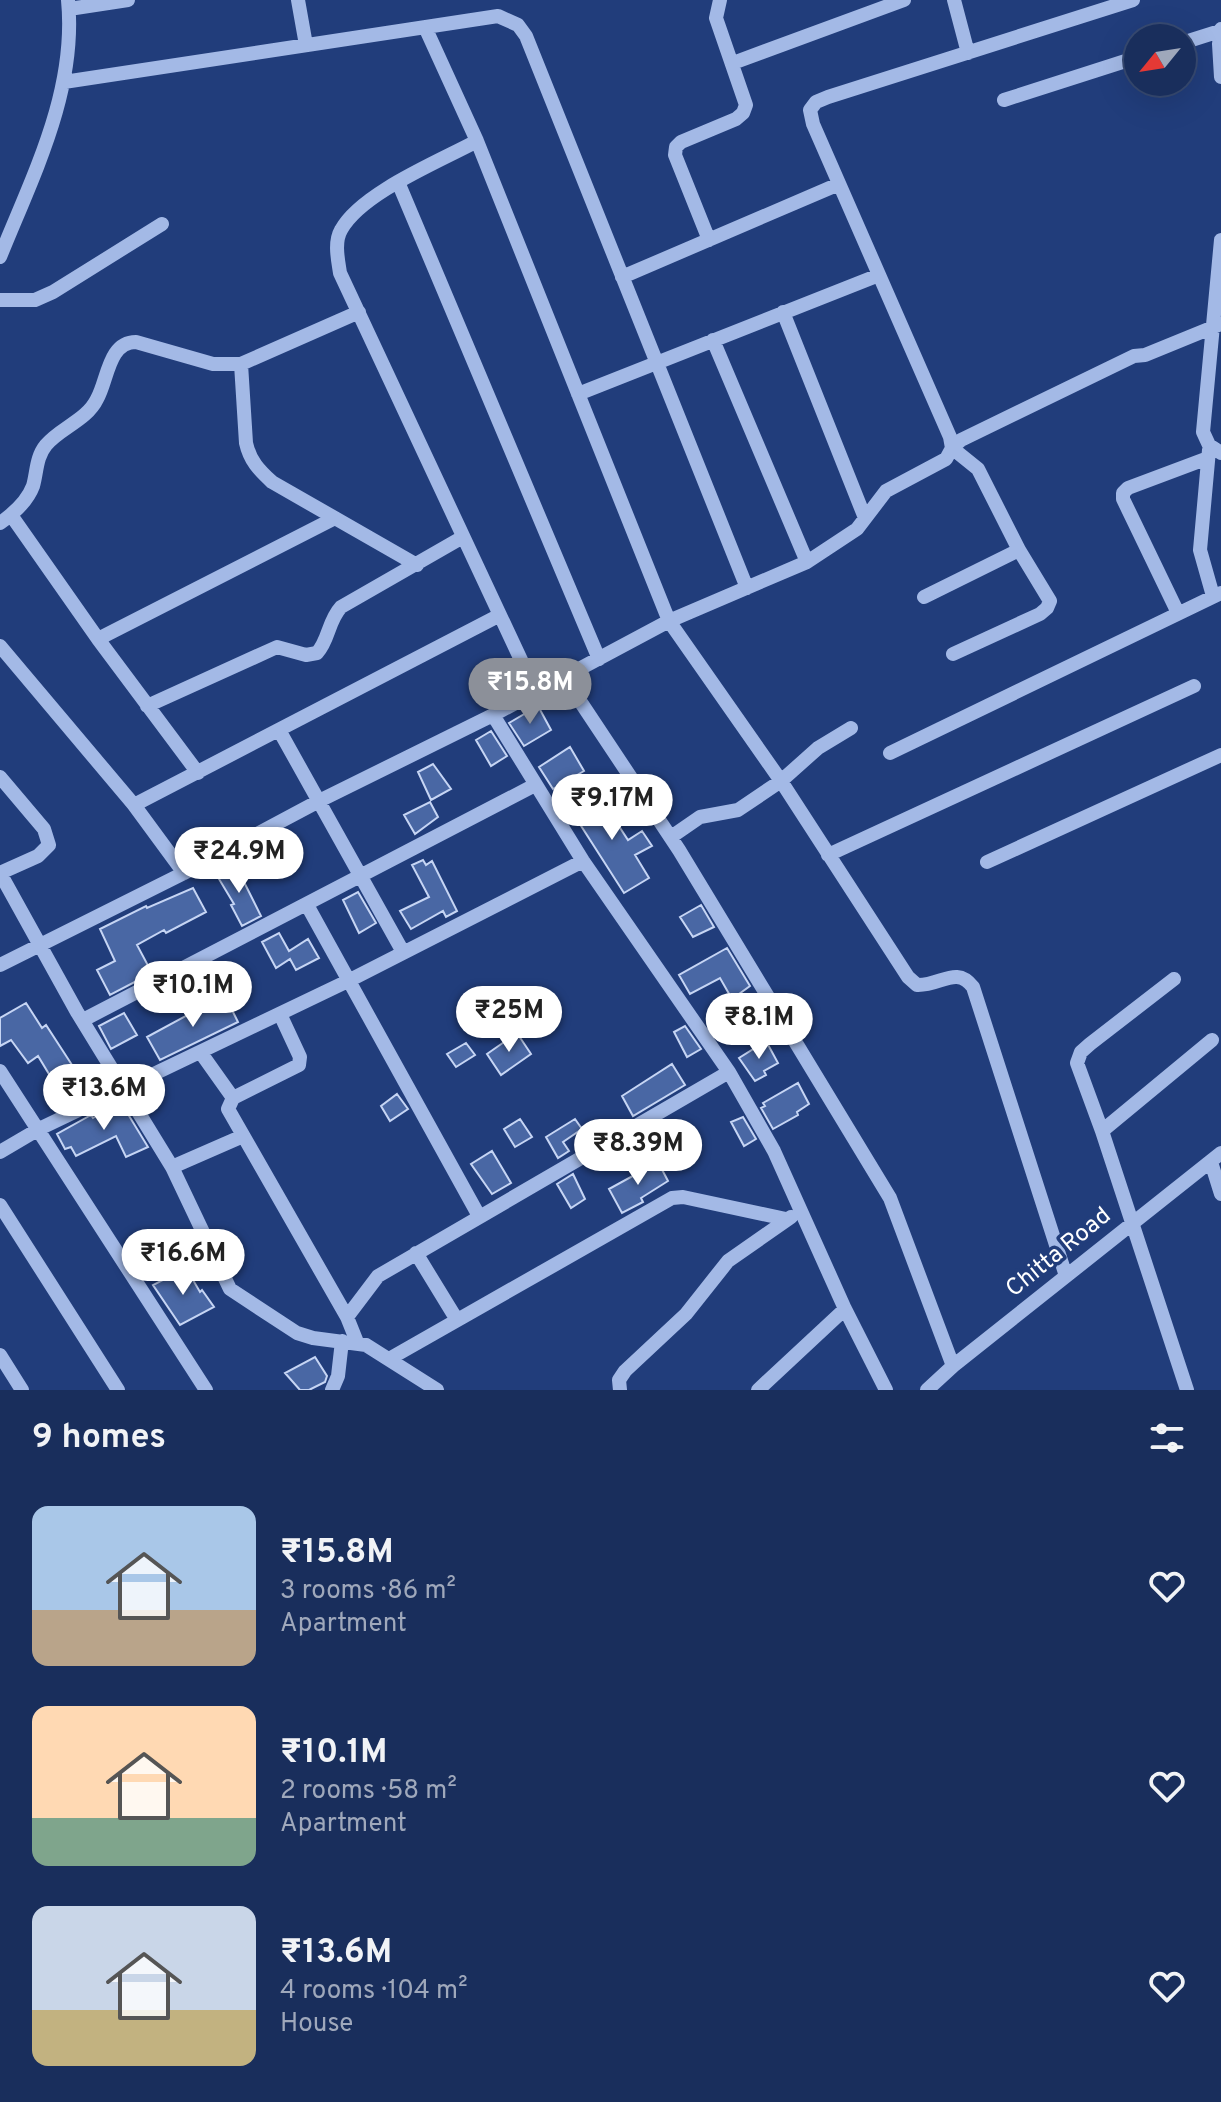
<!DOCTYPE html>
<meta charset="utf-8">
<style>
:root{--surface:#192e5c;--page:#223662;--text:#f1f3f6;--muted:#9fa8bb;--line:#374a72;--accent:#8c9099}
body{margin:0;font-family:Overpass,sans-serif;background:var(--page);color:var(--text);height:100vh;display:flex;flex-direction:column;font-size:30px;white-space:nowrap}
*{box-sizing:border-box;margin:0}
p{font-size:26px;color:var(--muted)}
.icon{flex:none;width:44px;height:44px;fill:none;stroke:currentColor;stroke-width:2;stroke-linecap:round;stroke-linejoin:round}
.map{position:relative;height:1390px;overflow:hidden}
.sheet{display:flex;flex-direction:column;background:var(--surface);flex:1}
.sheet>*{flex:none}
.needle{width:52px;rotate:240deg}
.buttons{position:absolute;left:1124px;top:24px;display:grid;gap:16px}
.buttons a{display:grid;place-items:center;width:72px;height:72px;border-radius:50%;background:var(--surface);box-shadow:0 8px 32px #0002,0 0 0 2px var(--line);font-size:40px}
.price{position:absolute;translate:-50% -68px;padding:0 18px;border-radius:28px;background:#fff;color:#222;font-size:26px;line-height:52px;filter:drop-shadow(0 2px 4px #0008)}
.price::after{content:'';position:absolute;left:50%;top:48px;width:24px;height:18px;margin-left:-12px;background:inherit;clip-path:polygon(0 0,100% 0,50% 100%)}
.price.current{background:var(--accent);color:#fff}
ul{padding:0;list-style:none}
li{display:flex;align-items:center;gap:24px;height:200px;padding:0 32px}
li span{display:grid;place-items:center;flex:none;width:224px;height:160px;border-radius:16px;color:#555}
li>.icon{margin-inline-start:auto}
span .icon{width:96px;height:96px;fill:#fffc;stroke-width:1}
li b{font-size:34px}
h2{display:flex;justify-content:space-between;align-items:center;height:96px;padding:0 32px;font-size:34px}
.map>svg:first-child{display:block}
.building{fill:#4967a4;stroke:#c6d5f4;stroke-width:2}
.lines{fill:none;stroke-linecap:round;stroke-linejoin:round}
.minor{stroke:#a3b9e6;stroke-width:14}
.labels{text-anchor:middle;dominant-baseline:central;stroke-width:7;stroke-linejoin:round;paint-order:stroke}
.street-label{font-size:24px;fill:#fff;stroke:#213d7b}
</style>
<div class="map">
<svg width="1221" height="1390" viewBox="0 0 1221 1390">
<rect width="100%" height="100%" fill="#213d7b"/>
<path class="building" d="M538,706L551,730L524,746L509,723Z
M491,731L507,756L491,766L476,740Z
M570,747L584,771L553,789L539,767Z
M433,764L451,789L431,800L418,772Z
M596,791L628,840L642,831L652,846L635,855L649,878L624,893L569,807Z
M430,802L438,817L415,834L404,815Z
M423,860L426,865L432,861L457,911L446,917L443,911L411,929L400,911L429,897L412,865Z
M235,864L261,916L242,926L231,905L234,904L216,874Z
M193,888L206,912L166,933L164,930L137,945L152,973L110,995L97,970L115,961L100,929L146,906L147,908Z
M358,892L376,923L359,933L343,900Z
M701,905L714,927L693,937L680,917Z
M279,933L289,951L308,939L319,958L296,970L290,959L276,968L262,942Z
M727,948L750,986L732,999L720,978L690,994L679,975Z
M226,998L238,1022L160,1060L147,1037L206,1005L208,1008Z
M26,1003L42,1028L46,1025L74,1068L66,1072L81,1098L60,1108L49,1088L55,1084L38,1056L28,1063L11,1040L0,1046V1018Z
M124,1013L137,1035L111,1049L99,1026Z
M685,1026L701,1049L687,1057L674,1032Z
M517,1033L531,1054L501,1075L487,1054Z
M766,1041L778,1063L764,1071L766,1075L755,1081L739,1058Z
M466,1043L475,1055L456,1067L447,1054Z
M672,1064L685,1085L633,1116L622,1096Z
M798,1083L809,1104L797,1112L798,1115L773,1129L761,1108L765,1106L763,1103Z
M397,1094L408,1109L390,1121L381,1106Z
M120,1101L148,1147L126,1157L116,1136L76,1156L71,1147L65,1149L57,1134L91,1115L93,1118Z
M743,1117L756,1139L744,1146L731,1122Z
M520,1119L532,1137L515,1147L504,1129Z
M575,1119L582,1129L563,1142L569,1151L558,1158L546,1137Z
M657,1125L663,1136L667,1134L675,1150L651,1162L635,1138Z
M492,1151L511,1183L492,1194L471,1164Z
M658,1162L668,1181L641,1198L643,1202L622,1213L609,1189Z
M573,1174L585,1199L571,1208L557,1184Z
M186,1268L200,1292L202,1290L214,1307L180,1325L153,1285Z
M315,1357L327,1376L325,1382L309,1390H300L285,1373Z"/>
<g class="lines">
<path class="minor" d="M298,0L306,45
M954,0L968,53
M69,9L128,0
M425,27L477,141L669,621L781,781L908,977L917,985C941,986 956,965 973,987L1066,1276
M1221,29L1219,44L1221,77
M1182,43L1220,31
M733,63L904,0
M64,82L498,16L518,25L526,36L747,588
M1004,100L1138,57
M477,141C440,161 361,193 341,230C334,242 338,260 340,273L536,692
M398,182L599,659
M709,240L675,155L676,147L681,142L736,119L743,113L746,105L716,18L720,0
M1221,240L1203,432L1209,445L1221,453
M0,257C33,175 77,91 68,0
M622,277L839,184
M0,300H35L53,292L162,224
M783,312L865,518
M713,340L807,562
M241,364L246,443C250,461 259,470 272,482L417,565
M578,394L879,275
M1209,450L1200,550L1213,596
M11,515L98,639L198,773
M0,523C13,514 27,502 33,486C37,472 36,457 46,445C60,428 87,420 97,399C108,380 108,342 136,342L213,364H241L359,312
M924,597L1019,550
M1178,613L1123,499V493L1128,488L1208,458
M98,639L335,518
M0,646L134,805L184,873
M953,654L1040,614L1047,608L1050,601L1019,550L978,469L952,448L961,440L1134,356L1145,355L1221,324
M564,677L679,850L890,1198L953,1366
M147,706L277,647L306,655L317,653C329,640 328,621 341,607L463,537
M493,715L583,861L729,1072L774,1151L845,1309L886,1390
M279,730L403,952
M890,753L1221,593
M0,777L44,829L49,845L38,856L0,873
M134,805L500,615
M671,837L700,817L738,810L781,781L818,748L851,728
M828,855L1194,686
M987,862L1221,755
M0,873L77,1012L172,1167L230,1289L297,1333L313,1338L366,1345L437,1390
M307,905L479,1216
M0,965L184,873L319,801L493,715L669,621L807,562L857,529L886,491L946,459L952,448L950,437L813,124L810,110L816,102L828,97L1133,0
M1174,979L1090,1044L1081,1052L1077,1063L1102,1131L1187,1390
M280,1014L300,1057L299,1065L233,1098L228,1109L347,1317L357,1342
M83,1020L535,785
M201,1053L233,1098
M0,1071L206,1390
M1102,1131L1212,1040
M0,1152L39,1129L350,980L583,861
M1211,1162L1221,1194
M172,1167L243,1136
M0,1205L118,1390
M416,1253L457,1320
M347,1317L378,1276L729,1072
M0,1355L22,1390
M389,1359L672,1198L683,1197L786,1219
M332,1390L338,1376L342,1341
M620,1390L619,1380L625,1371L686,1314L728,1261L791,1217
M758,1390L845,1309
M927,1390L953,1366L1221,1153"/>
</g>
<g class="labels">
<g class="street-label">
<text transform="translate(1059 1253) rotate(-39)">Chitta Road</text>
</g>
</g>
</svg>
<div class="buttons">
<a><svg class="needle" viewBox="-14 -14 28 28"><path d="M0-13l5 13h-10z" fill="#e53935"/><path d="M0 13l5-13h-10z" fill="#9fa8bb"/></svg></a>
</div>
<b class="price current" style="left:530px;top:726px">₹15.8M</b>
<b class="price" style="left:612px;top:842px">₹9.17M</b>
<b class="price" style="left:239px;top:895px">₹24.9M</b>
<b class="price" style="left:193px;top:1029px">₹10.1M</b>
<b class="price" style="left:509px;top:1054px">₹25M</b>
<b class="price" style="left:759px;top:1061px">₹8.1M</b>
<b class="price" style="left:104px;top:1132px">₹13.6M</b>
<b class="price" style="left:638px;top:1187px">₹8.39M</b>
<b class="price" style="left:183px;top:1297px">₹16.6M</b>
</div>
<section class="sheet">
<h2>9 homes<svg class="icon" aria-label="filters" viewBox="0 0 24 24"><path d="M4 7h16M4 17h16"/><circle cx="9" cy="7" r="2"/><circle cx="15" cy="17" r="2"/></svg></h2>
<ul>
<li><span style="background:linear-gradient(#a9c7e8 65%,#b9a48a 0)"><svg class="icon" aria-label="home" viewBox="0 0 24 24"><path d="M3 11l9-7 9 7M6 9v11h12V9"/></svg></span><div><b>₹15.8M</b><p>3 rooms · 86 m²</p><p>Apartment</p></div><svg class="icon" aria-label="heart" viewBox="0 0 24 24"><path d="M12 20l-8-8c-3-5 5-10 8-4 3-6 11-1 8 4z"/></svg></li>
<li><span style="background:linear-gradient(#ffd9b3 70%,#7fa58c 0)"><svg class="icon" aria-label="home" viewBox="0 0 24 24"><path d="M3 11l9-7 9 7M6 9v11h12V9"/></svg></span><div><b>₹10.1M</b><p>2 rooms · 58 m²</p><p>Apartment</p></div><svg class="icon" aria-label="heart" viewBox="0 0 24 24"><path d="M12 20l-8-8c-3-5 5-10 8-4 3-6 11-1 8 4z"/></svg></li>
<li><span style="background:linear-gradient(#c9d6e8 65%,#c2b280 0)"><svg class="icon" aria-label="home" viewBox="0 0 24 24"><path d="M3 11l9-7 9 7M6 9v11h12V9"/></svg></span><div><b>₹13.6M</b><p>4 rooms · 104 m²</p><p>House</p></div><svg class="icon" aria-label="heart" viewBox="0 0 24 24"><path d="M12 20l-8-8c-3-5 5-10 8-4 3-6 11-1 8 4z"/></svg></li>
</ul>
</section>
